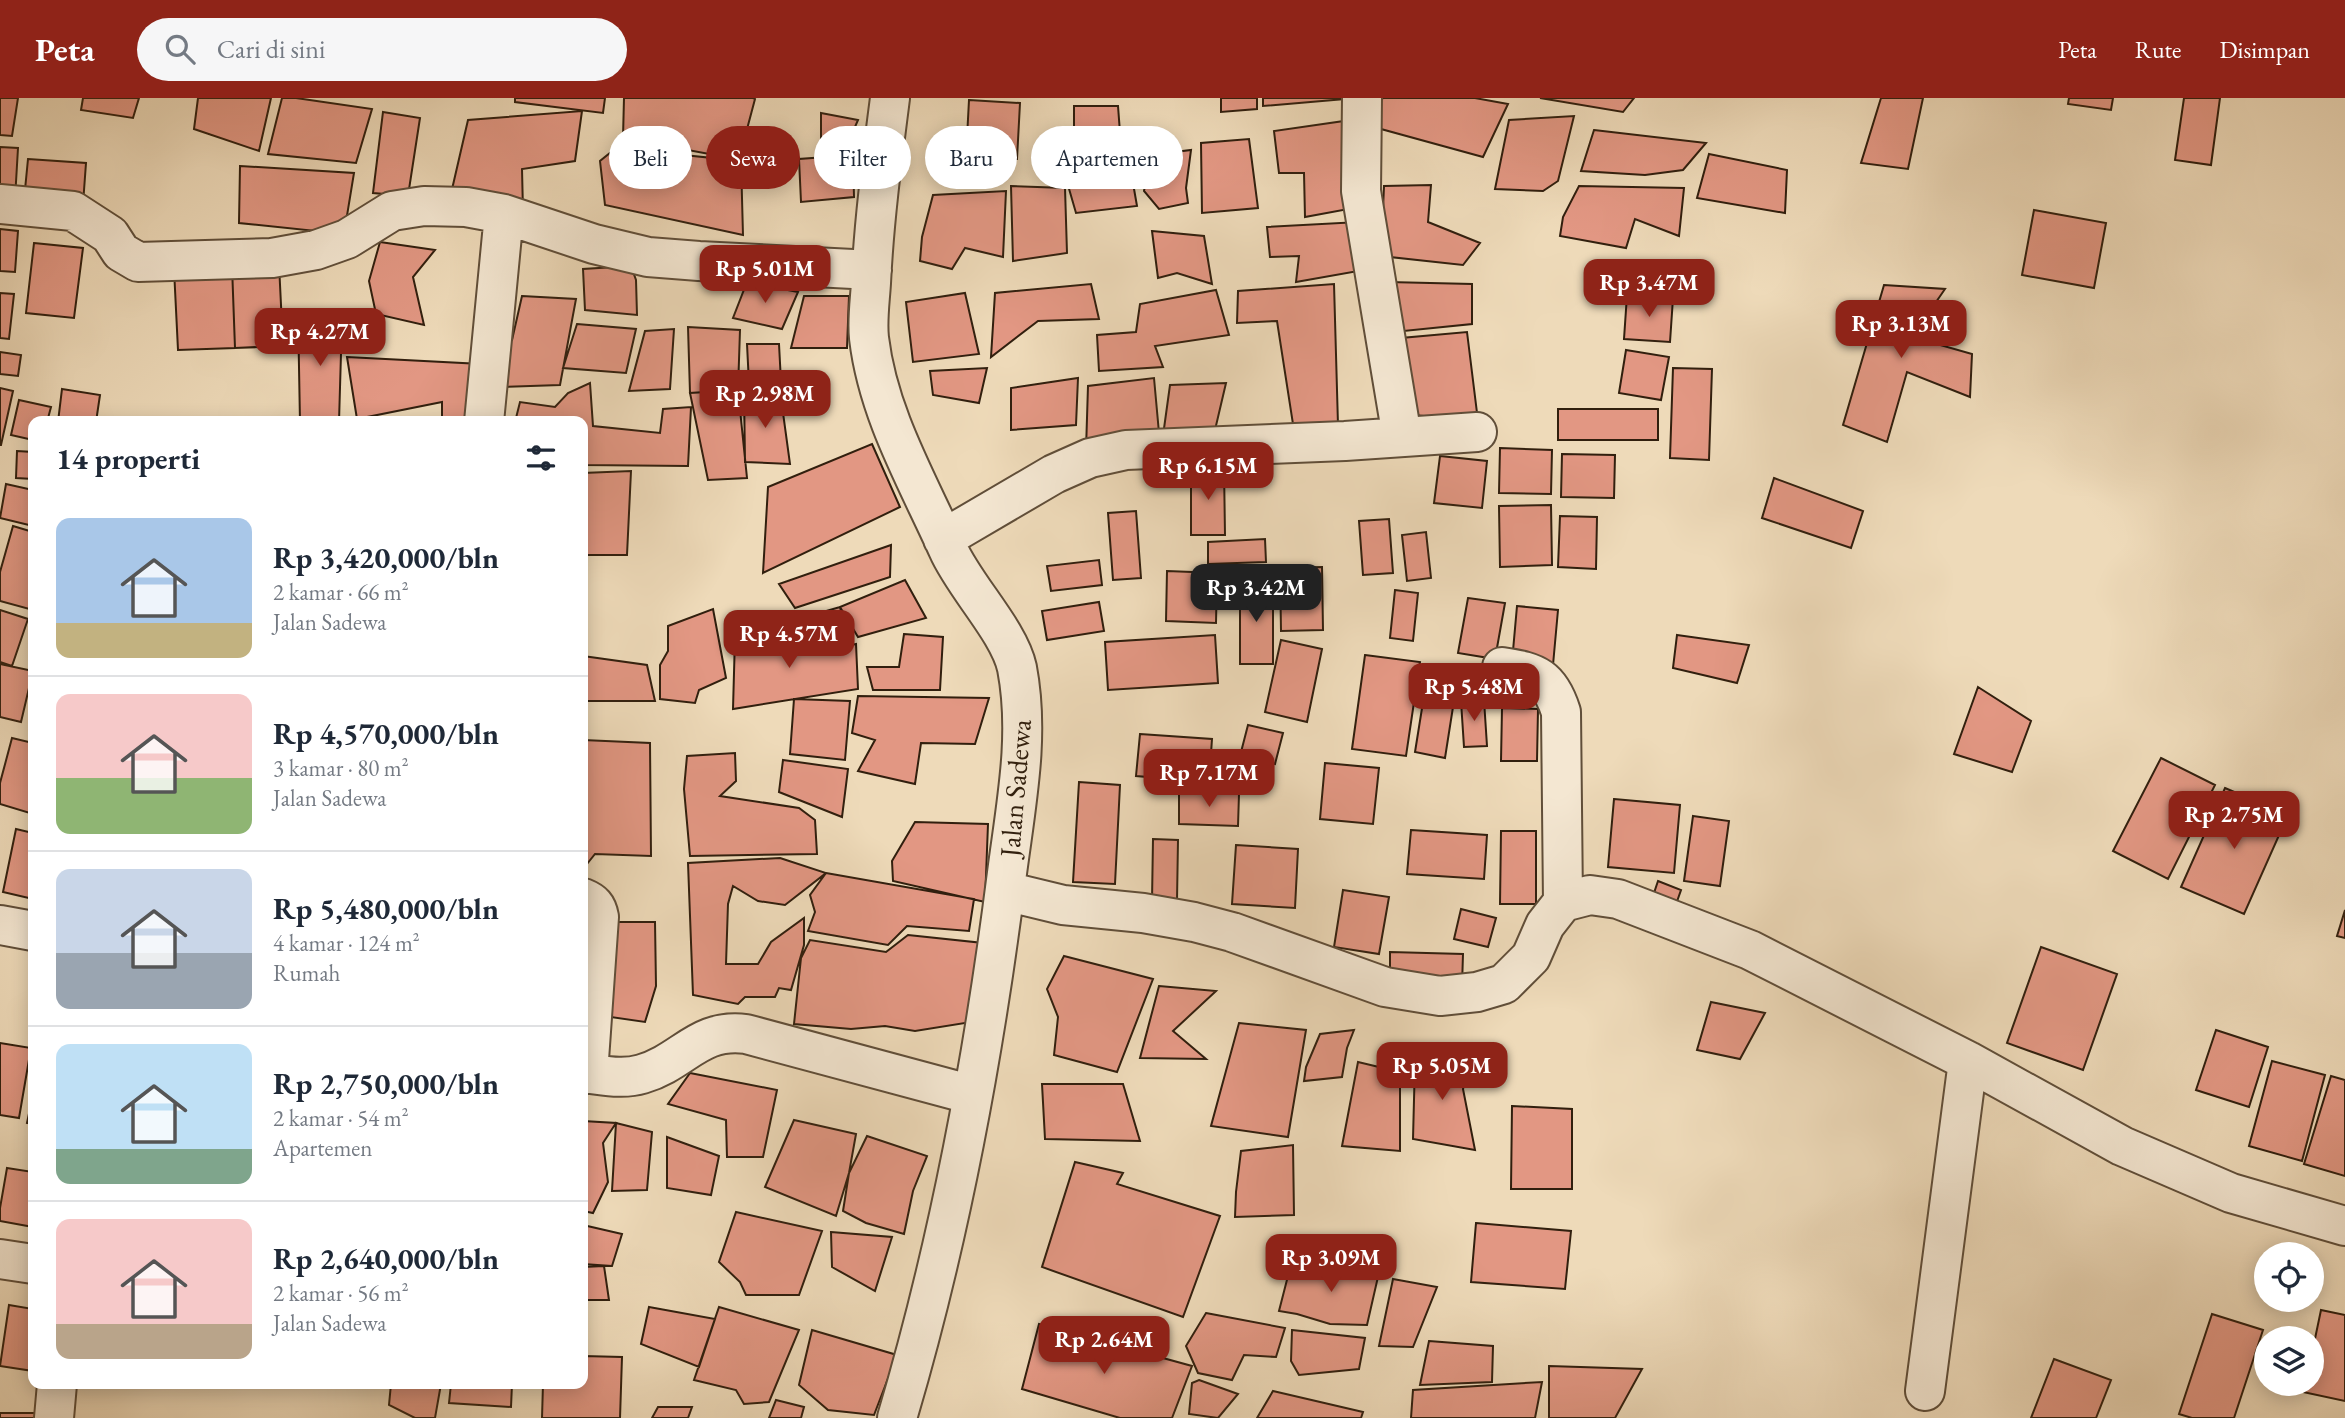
<!DOCTYPE html>
<html lang="id">
<meta charset="utf-8">
<style>
:root{--surface:#fff;--page:#f6f6f7;--text:#1f2937;--muted:#747a83;--line:#e0e1e3;--accent:#8f2418}
body{margin:0;font-family:"EB Garamond",serif;background:var(--page);color:var(--text);height:100vh;display:flex;flex-direction:column;font-size:26px;white-space:nowrap}
*{box-sizing:border-box;margin:0}
p{font-size:23px;color:var(--muted)}
.icon{flex:none;width:38px;height:38px;fill:none;stroke:currentColor;stroke-width:2;stroke-linecap:round;stroke-linejoin:round}
.map{position:relative;flex:1;overflow:hidden}
.sheet{position:absolute;left:28px;top:318px;width:560px;height:973px;display:flex;flex-direction:column;background:var(--surface);border-radius:14px;box-shadow:0 4px 18px #0003}
.sheet>*{flex:none}
.banner{position:absolute;left:609px;top:28px;width:665px;height:63px;display:flex;gap:14px}
.fabs{position:absolute;left:2254px;top:1144px;display:grid;gap:14px}
.fabs a{display:grid;place-items:center;width:70px;height:70px;border-radius:50%;background:var(--surface);box-shadow:0 4px 18px #0003;font-size:35px}
.price{position:absolute;translate:-50% -60px;padding:0 16px;border-radius:14px;background:var(--accent);color:#fff;font-size:23px;line-height:46px;filter:drop-shadow(0 2px 4px #0008)}
.price::after{content:'';position:absolute;left:50%;top:42px;width:21px;height:16px;margin-left:-10px;background:inherit;clip-path:polygon(0 0,100% 0,50% 100%)}
.price.current{background:#222;color:#fff}
ul{padding:0;list-style:none}
li{display:flex;align-items:center;gap:21px;height:175px;padding:0 28px}
li+li{border-top:2px solid var(--line)}
li span{display:grid;place-items:center;flex:none;width:196px;height:140px;border-radius:14px;color:#555}
li>.icon{margin-inline-start:auto}
span .icon{width:84px;height:84px;fill:#fffc;stroke-width:1}
li b{font-size:30px}
h2{display:flex;justify-content:space-between;align-items:center;height:84px;padding:0 28px;font-size:30px}
.tag{padding:0 24px;border-radius:32px;background:var(--surface);box-shadow:0 4px 18px #0003;font-size:24px;line-height:63px}
.tag.current{background:var(--accent);color:#fff}
header{display:flex;align-items:center;gap:42px;box-sizing:border-box;height:98px;padding:0 35px;background:var(--accent);color:#fff}
header strong{font-size:33px}
nav{display:flex;gap:38px;margin-inline-start:auto;font-size:24px}
.search{width:490px;height:63px;background:var(--page);display:flex;align-items:center;gap:18px;box-sizing:border-box;padding:0 24px;border-radius:38px;color:var(--muted);font-size:26px}
.map>svg:first-child{display:block}
.building{fill:#e29783;stroke:#311f0e;stroke-width:2}
.lines{fill:none;stroke-linecap:round;stroke-linejoin:round}
.street-casing{stroke:#604e39;stroke-width:42}
.street{stroke:#f4e7d2;stroke-width:38}
.labels{text-anchor:middle;dominant-baseline:central;stroke-width:6;stroke-linejoin:round;paint-order:stroke}
.street-label{font-size:28px;fill:#311f0e;stroke:#f4e7d2}
</style>
<header>
<strong>Peta</strong>
<div class="search"><svg class="icon" aria-label="search" viewBox="0 0 24 24"><circle cx="10" cy="10" r="6"/><path d="M15 15l6 6"/></svg>Cari di sini</div>
<nav><a>Peta</a><a>Rute</a><a>Disimpan</a></nav>
</header>
<div class="map">
<svg width="2345" height="1320" viewBox="0 0 2345 1320">
<rect width="100%" height="100%" fill="#eedab9"/>
<filter id="stains"><feTurbulence type="fractalNoise" baseFrequency=".00286" numOctaves="4"/><feColorMatrix values="0 0 0 0 .2 0 0 0 0 .09 0 0 0 0 .02 0 0 0 .5 -.17"/></filter>
<radialGradient id="worn" r=".72"><stop offset=".6" stop-color="#630" stop-opacity="0"/><stop offset="1" stop-color="#630" stop-opacity=".3"/></radialGradient>
<path class="building" d="M0,0H18L12,38L0,37Z
M83,0H139L133,20L81,12Z
M198,0H271L259,53L194,31Z
M282,0H296L372,11L356,65L268,56Z
M515,0H605L603,15L515,4Z
M624,0H753L755,1L742,50L720,58L623,40Z
M1221,0H1257V11L1221,14Z
M1263,0H1357L1263,8Z
M1383,0H1475L1508,6L1483,59L1381,31L1363,20Z
M1540,0H1634L1623,14Z
M1881,0H1923L1908,71L1861,65Z
M2069,0H2113L2111,12L2068,6Z
M2184,0H2220L2211,67L2175,62Z
M969,2L1020,5L1017,61L966,59Z
M1074,8H1118L1122,61L1074,63Z
M582,13L575,63L522,71L523,113L450,100L468,22Z
M383,14L420,20L408,98L373,95Z
M821,15L858,22L846,50L821,43Z
M1574,18L1558,83L1543,93L1495,91L1509,22Z
M1358,21L1354,110L1305,119L1304,75H1279L1274,33Z
M1594,32L1706,45L1683,72L1645,77L1581,73Z
M1249,41L1258,110L1202,115L1201,45Z
M0,49L18,50L15,101L0,100Z
M616,50L741,63L743,137L605,107L600,63Z
M1191,52L1186,90L1188,105L1159,111L1144,93L1151,57Z
M1709,56L1787,72L1785,115L1697,100Z
M853,57L854,99L801,104L799,61Z
M28,61L86,65L83,106L24,102Z
M240,68L354,75L344,136L239,125Z
M1130,68L1137,108L1076,115L1063,70Z
M1431,87L1428,124L1480,145L1463,167L1381,158L1384,88Z
M1011,88L1065,90L1067,155L1013,163Z
M1579,88L1684,90L1679,138L1635,121L1626,150L1560,138L1563,119Z
M1006,93L1003,159L965,150L952,171L920,163L922,139L933,97Z
M2034,112L2106,125L2094,190L2022,177Z
M1359,124L1364,172L1296,184L1299,158L1270,159L1267,129Z
M0,131L18,133L15,174L0,173Z
M1152,133L1204,138L1212,186L1177,175L1158,180Z
M380,144L435,152L413,179L424,227L376,216L369,183Z
M34,145L83,150L74,220L26,215Z
M279,166L283,248L235,250L232,168Z
M232,168L235,250L178,252L174,171Z
M631,168L636,182L637,217L585,212L583,171Z
M747,184L798,194L782,231L733,220Z
M1388,184L1472,186V226L1394,234Z
M1091,186L1099,221L1038,223L991,259L995,195Z
M1334,186L1338,327L1295,339L1277,223L1237,225L1238,193Z
M1884,187L1945,191L1912,239L1972,256L1970,299L1907,274L1887,344L1843,327Z
M1216,192L1229,237L1155,248L1163,269L1099,273L1097,237L1136,234L1140,206Z
M0,195L14,196L9,241L0,240Z
M965,195L979,256L913,264L906,204Z
M1627,197L1673,200L1670,244L1624,241Z
M522,198L576,201L560,287L500,289L503,243L512,242Z
M804,198H849L847,250H791Z
M298,214L342,221L339,324H300Z
M577,226L636,231L626,275L563,270Z
M688,229L740,232L738,292L690,295Z
M674,231L670,291L629,293L645,233Z
M1467,234L1478,323L1402,316L1390,241Z
M747,246H779L781,284L749,286Z
M1626,252L1669,259L1661,302L1619,295Z
M0,254L21,257L18,278L0,276Z
M347,259L481,266L476,324H442V304L357,321Z
M987,270L979,305L933,297L930,273Z
M1673,270L1712,271L1709,362L1670,360Z
M1078,280L1076,327L1011,332V290Z
M1154,280L1159,335L1086,352L1088,288Z
M590,285L593,328L660,335L663,311L691,309L688,368L583,367V324H515L520,304L555,309L568,295Z
M1226,285L1215,332L1162,345L1170,287Z
M0,290L13,293L1,347H0Z
M62,291L100,297L96,324H58Z
M738,292L747,380L708,382L690,295Z
M744,294L781,300L790,366L745,364Z
M19,302L51,309L47,324H33V342L11,337Z
M1558,311H1658V342H1558Z
M872,346L900,409L763,475L768,389Z
M1500,350L1552,352L1551,396L1499,395Z
M17,353L33,354V381L16,380Z
M1562,356L1615,357L1614,400L1561,399Z
M1440,358L1487,363L1482,410L1434,405Z
M1224,370L1225,437H1191V371Z
M631,373L627,457H583V375Z
M1774,380L1863,413L1851,450L1762,420Z
M6,386L33,392V428L0,420Z
M1551,407L1552,467L1500,469L1499,408Z
M1136,413L1141,480L1113,482L1108,415Z
M1560,418L1597,419L1596,471L1558,469Z
M1389,421L1393,475L1363,477L1359,423Z
M13,428L33,434V512L0,503V474Z
M1426,434L1431,480L1407,483L1402,437Z
M1265,441L1266,464L1208,466V444Z
M891,447L890,479L795,510L779,486Z
M1099,462L1102,487L1051,493L1047,468Z
M1322,469L1323,532L1281,533L1280,470Z
M1167,473L1217,475L1216,525L1166,523Z
M905,482L926,520L858,539L840,509Z
M1240,487H1273V566H1240Z
M1395,492L1418,495L1413,543L1390,540Z
M1468,500L1505,505L1495,561L1458,555Z
M1099,504L1104,533L1047,542L1042,513Z
M1517,508L1558,512L1553,567L1512,564Z
M840,509L847,538L813,544L801,530L786,529L785,514L809,518Z
M713,511L726,580L699,592L695,605L660,601V567L668,553V528Z
M0,512L28,521L12,568L0,564Z
M904,536L943,539L940,592H873L867,569H899Z
M1215,537L1218,585L1108,592L1105,544Z
M1677,537L1749,547L1737,585L1673,570Z
M799,538L812,555L856,546L858,591L733,611L735,539Z
M1281,542L1322,551L1307,624L1265,614Z
M1365,557L1420,564L1406,658L1352,651Z
M583,558L647,567L655,603H583Z
M0,566L33,573L21,624L0,619Z
M1978,589L2031,623L2012,674L1954,656Z
M858,598L989,600L975,646L921,645L915,686L858,673L875,642L852,635Z
M794,601L850,603L845,662L790,656Z
M1484,602L1487,648L1464,649L1461,603Z
M1423,604L1453,609L1445,660L1415,654Z
M1502,610L1538,611L1537,663H1501Z
M1248,627L1283,635L1275,666L1240,658Z
M1140,636L1212,641L1209,684L1136,678Z
M12,640L33,645V716L0,706V685Z
M583,642L650,645L651,758L595,756L583,771Z
M735,655L736,683L720,698L799,710L815,722L817,756L690,758L684,691L687,658Z
M2161,660L2215,687L2168,781L2113,753Z
M783,662L848,671L842,719L779,694Z
M1325,665L1379,670L1373,726L1320,721Z
M1079,684L1120,687L1115,786L1073,784Z
M2225,690L2288,717L2244,816L2181,789Z
M1179,694L1239,696L1238,728L1179,726Z
M1614,701L1680,707L1674,775L1608,769Z
M1693,718L1729,723L1720,788L1684,783Z
M915,724L988,726L985,804L893,783L892,763Z
M16,731L33,735V801L3,794Z
M1411,732L1487,737L1484,781L1407,776Z
M1501,733H1536V806H1500Z
M1153,741L1178,742L1177,803H1152Z
M1236,747L1298,751L1295,810L1232,806Z
M780,760L826,775L785,807L758,803L733,788L728,806L726,866H758L771,844L804,820V847L791,892L779,890L775,899H745L738,906L693,897L688,765Z
M826,775L974,801L969,833L907,828L888,847L808,833L815,814L810,797Z
M1658,783L1681,792L1674,812L1651,804Z
M1343,792L1389,799L1379,856L1334,849Z
M1461,811L1496,820L1488,849L1454,841Z
M2345,812V840L2337,838Z
M609,824H655L656,888L645,924L597,917Z
M908,837L983,845L984,922L915,933L885,928L851,931L794,926L801,860L810,842L886,854Z
M2041,849L2117,876L2083,972L2007,945Z
M1390,854L1463,856L1462,888L1390,886Z
M1064,858L1153,881L1117,974L1054,957L1058,919L1047,891Z
M1159,888L1216,893L1173,933L1206,961L1140,960Z
M1711,904L1765,915L1740,961L1697,952Z
M1239,925L1306,932L1288,1039L1211,1028Z
M1354,932L1347,950L1342,979L1304,983L1306,969L1320,936Z
M2216,932L2268,949L2249,1009L2196,992Z
M0,945L31,950L19,1020L0,1017Z
M1473,958L1463,991L1475,1052L1413,1041L1415,963Z
M2272,963L2325,977L2302,1063L2249,1048Z
M1358,964L1400,974V1053L1342,1048Z
M690,975L777,992L763,1059H727L726,1022L668,1006Z
M2331,978L2345,982V1078L2304,1066Z
M1042,986H1123L1140,1043L1045,1041Z
M31,1006H33V1026L27,1025Z
M1512,1008L1572,1011V1091H1511Z
M794,1022L856,1036L849,1075L836,1118L765,1089Z
M583,1023L616,1025L603,1045L608,1084L593,1115L583,1113Z
M616,1025L652,1034L647,1092L612,1093Z
M867,1038L927,1058L913,1093L904,1136L866,1125L843,1113L849,1075Z
M667,1039L719,1058L711,1097L667,1090Z
M1293,1047L1294,1117L1235,1119L1236,1094L1241,1053Z
M1075,1064L1123,1075L1117,1086L1220,1118L1183,1219L1042,1169Z
M7,1070L33,1074V1129L0,1123V1110Z
M736,1114L822,1133L799,1197H746L740,1184L719,1164Z
M1476,1125L1571,1133L1565,1191L1471,1184Z
M583,1127L622,1136L612,1168L583,1166Z
M831,1134L892,1139L875,1193L832,1169Z
M604,1168L609,1202H583V1169Z
M1290,1170H1380L1367,1227L1330,1226L1297,1216L1279,1213Z
M1393,1181L1437,1189L1413,1249L1379,1248Z
M9,1207L33,1211V1273L0,1268Z
M649,1209L715,1221L699,1269L641,1246Z
M719,1209L799,1232L769,1304L744,1306L736,1292L694,1282Z
M2321,1212L2345,1217V1303L2303,1294L2305,1286H2312V1255Z
M1206,1215L1285,1230L1276,1259L1244,1257L1232,1282L1198,1275L1186,1248Z
M2212,1216L2263,1232L2234,1320H2192L2179,1316Z
M1039,1226L1192,1268L1172,1320H1120L1022,1291Z
M812,1232L897,1257L874,1317L828,1312L799,1287Z
M1292,1232L1365,1240L1359,1271L1299,1277L1291,1263Z
M1429,1243L1493,1248L1492,1284L1420,1287Z
M583,1258L622,1259L620,1320H542L543,1286H583Z
M2054,1261L2111,1282L2096,1320H2031Z
M1549,1268L1642,1271L1615,1320H1549Z
M1199,1282L1238,1296L1218,1320L1189,1316L1192,1285Z
M1542,1284L1535,1320H1411L1413,1292Z
M391,1286H441L435,1320H415L389,1307Z
M451,1286H512L511,1309L449,1305Z
M1273,1293L1363,1314L1361,1320H1257Z
M776,1302L804,1309L801,1320H769Z
M658,1309H692L688,1320H652Z
M0,1315H47V1320H0Z"/>
<g class="lines">
<g class="street-casing">
<path id="street" d="M890,0C882,62 874,123 871,185C870,202 867,222 869,240C878,316 917,382 948,451C964,488 1009,533 1017,570C1030,638 1016,706 1007,775C984,958 950,1142 897,1320
M1362,0L1361,93L1402,339
M0,106L73,113L110,137L121,154L138,164L272,160L316,152L347,141L392,113L424,108L466,109L504,116L594,146L648,159L699,163L872,172
M484,324L504,116
M943,441L1054,376L1090,360L1126,352L1345,343L1477,334
M1502,569C1537,574 1550,580 1561,614L1563,804
M1005,793L1063,807L1143,815L1194,824L1232,834L1385,889L1440,898L1477,894L1504,886L1531,859L1545,827L1563,804L1590,797L1618,801L1750,852L1968,963L2122,1048L2231,1095L2345,1128
M583,800C593,804 597,808 599,819L588,976
M0,827L33,833
M583,975C603,977 622,982 642,976C685,963 698,930 746,936L973,997
M0,1161L33,1166
M1925,1293L1968,963
M54,1320L57,1286"/>
</g>
<use href="#street" class="street"/>
</g>
<g class="labels">
<g class="street-label">
<text transform="translate(1015 690) rotate(-85)">Jalan Sadewa</text>
</g>
</g>
<rect width="100%" height="100%" filter="url(#stains)"/>
<rect width="100%" height="100%" fill="url(#worn)"/>
</svg>
<div class="fabs">
<a><svg class="icon" aria-label="locate" viewBox="0 0 24 24"><circle cx="12" cy="12" r="6"/><path d="M12 2v4M12 18v4M2 12h4M18 12h4"/></svg></a>
<a><svg class="icon" aria-label="layers" viewBox="0 0 24 24"><path d="M12 4l9 5-9 5-9-5zM3 14l9 5 9-5"/></svg></a>
</div>
<b class="price" style="left:765px;top:207px">Rp 5.01M</b>
<b class="price" style="left:1649px;top:221px">Rp 3.47M</b>
<b class="price" style="left:1901px;top:262px">Rp 3.13M</b>
<b class="price" style="left:320px;top:270px">Rp 4.27M</b>
<b class="price" style="left:765px;top:332px">Rp 2.98M</b>
<b class="price" style="left:1208px;top:404px">Rp 6.15M</b>
<b class="price current" style="left:1256px;top:526px">Rp 3.42M</b>
<b class="price" style="left:789px;top:572px">Rp 4.57M</b>
<b class="price" style="left:1474px;top:625px">Rp 5.48M</b>
<b class="price" style="left:1209px;top:711px">Rp 7.17M</b>
<b class="price" style="left:2234px;top:753px">Rp 2.75M</b>
<b class="price" style="left:1442px;top:1004px">Rp 5.05M</b>
<b class="price" style="left:1331px;top:1196px">Rp 3.09M</b>
<b class="price" style="left:1104px;top:1278px">Rp 2.64M</b>
<div class="banner">
<a class="tag">Beli</a>
<a class="tag current">Sewa</a>
<a class="tag">Filter</a>
<a class="tag">Baru</a>
<a class="tag">Apartemen</a>
</div>
<section class="sheet">
<h2>14 properti<svg class="icon" aria-label="filters" viewBox="0 0 24 24"><path d="M4 7h16M4 17h16"/><circle cx="9" cy="7" r="2"/><circle cx="15" cy="17" r="2"/></svg></h2>
<ul>
<li><span style="background:linear-gradient(#a9c7e8 75%,#c2b280 0)"><svg class="icon" aria-label="home" viewBox="0 0 24 24"><path d="M3 11l9-7 9 7M6 9v11h12V9"/></svg></span><div><b>Rp 3,420,000/bln</b><p>2 kamar · 66 m²</p><p>Jalan Sadewa</p></div></li>
<li><span style="background:linear-gradient(#f6c9c9 60%,#8fb573 0)"><svg class="icon" aria-label="home" viewBox="0 0 24 24"><path d="M3 11l9-7 9 7M6 9v11h12V9"/></svg></span><div><b>Rp 4,570,000/bln</b><p>3 kamar · 80 m²</p><p>Jalan Sadewa</p></div></li>
<li><span style="background:linear-gradient(#c9d6e8 60%,#9aa5b1 0)"><svg class="icon" aria-label="home" viewBox="0 0 24 24"><path d="M3 11l9-7 9 7M6 9v11h12V9"/></svg></span><div><b>Rp 5,480,000/bln</b><p>4 kamar · 124 m²</p><p>Rumah</p></div></li>
<li><span style="background:linear-gradient(#bfe0f5 75%,#7fa58c 0)"><svg class="icon" aria-label="home" viewBox="0 0 24 24"><path d="M3 11l9-7 9 7M6 9v11h12V9"/></svg></span><div><b>Rp 2,750,000/bln</b><p>2 kamar · 54 m²</p><p>Apartemen</p></div></li>
<li><span style="background:linear-gradient(#f6c9c9 75%,#b9a48a 0)"><svg class="icon" aria-label="home" viewBox="0 0 24 24"><path d="M3 11l9-7 9 7M6 9v11h12V9"/></svg></span><div><b>Rp 2,640,000/bln</b><p>2 kamar · 56 m²</p><p>Jalan Sadewa</p></div></li>
</ul>
</section>
</div>
